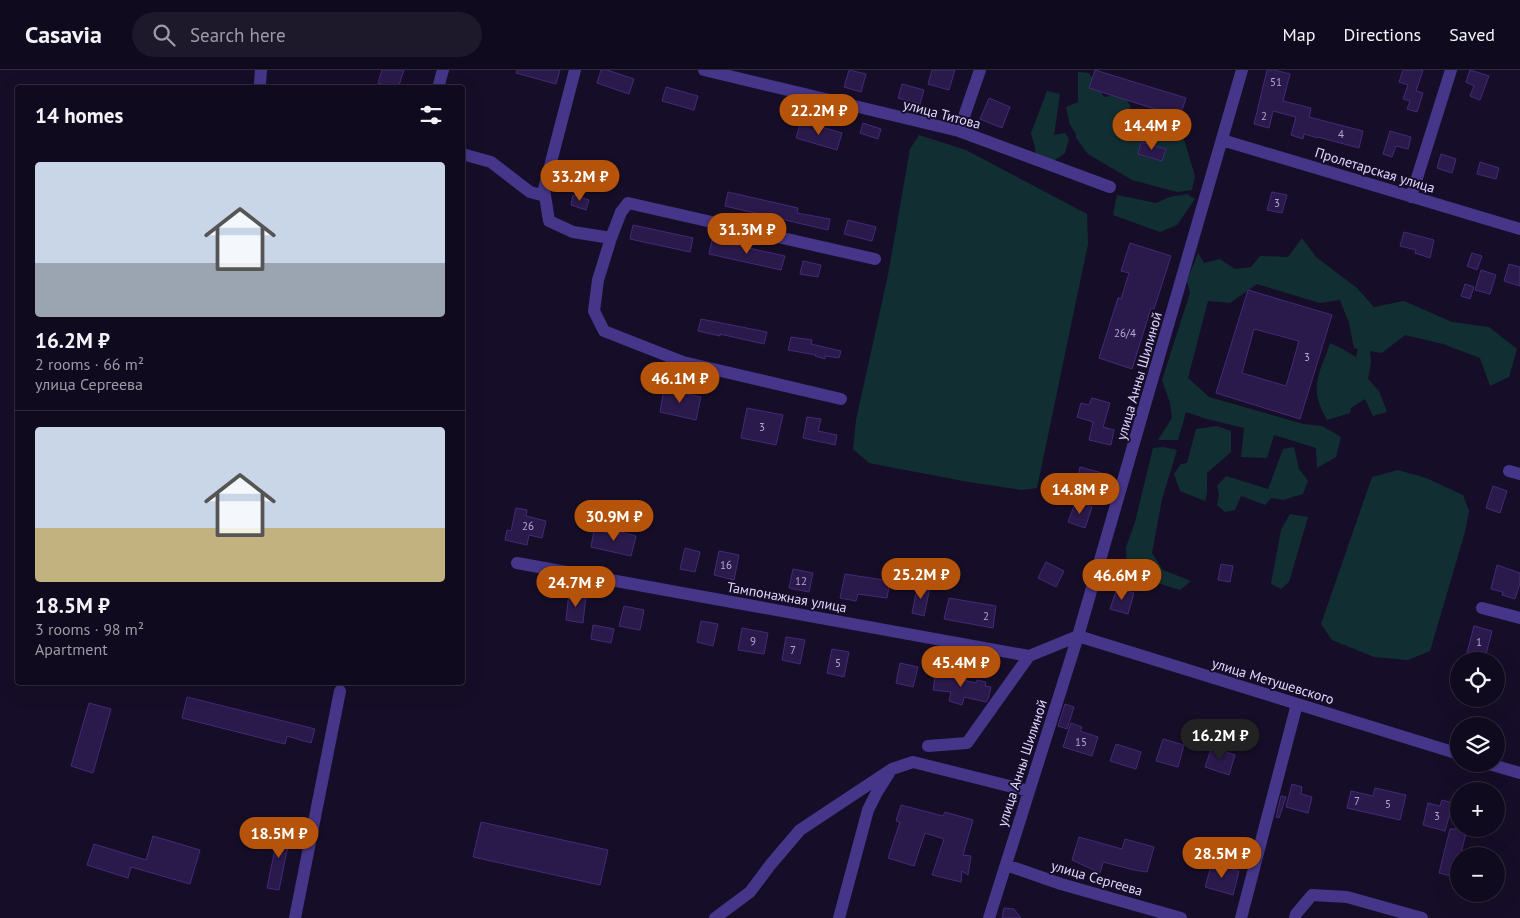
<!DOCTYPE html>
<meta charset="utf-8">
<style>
:root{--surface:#100a1e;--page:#1e182b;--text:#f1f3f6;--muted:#9c9aa4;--line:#302b3c;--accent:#b45309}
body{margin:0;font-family:"PT Sans",sans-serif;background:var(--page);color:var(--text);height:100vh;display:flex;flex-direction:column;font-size:19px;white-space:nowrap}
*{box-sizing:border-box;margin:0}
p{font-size:16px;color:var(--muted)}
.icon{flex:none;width:28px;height:28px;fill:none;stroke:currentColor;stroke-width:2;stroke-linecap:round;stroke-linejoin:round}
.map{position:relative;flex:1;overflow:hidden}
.panel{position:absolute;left:15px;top:15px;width:450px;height:600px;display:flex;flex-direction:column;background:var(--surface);border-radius:5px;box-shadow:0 5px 20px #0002,0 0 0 1px var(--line)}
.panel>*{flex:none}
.tools{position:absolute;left:1450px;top:582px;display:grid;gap:10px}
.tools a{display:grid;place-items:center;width:55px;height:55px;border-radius:50%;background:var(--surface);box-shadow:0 5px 20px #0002,0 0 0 1px var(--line);font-size:25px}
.price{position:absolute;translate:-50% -42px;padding:0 11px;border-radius:18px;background:var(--accent);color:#fff;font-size:16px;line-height:32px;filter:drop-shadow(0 1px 2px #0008)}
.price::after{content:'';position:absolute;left:50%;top:30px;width:15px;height:11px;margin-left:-8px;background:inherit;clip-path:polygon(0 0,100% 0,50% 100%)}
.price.active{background:#222;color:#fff}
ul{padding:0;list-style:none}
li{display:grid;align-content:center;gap:10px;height:265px;padding:0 20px}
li+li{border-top:1px solid var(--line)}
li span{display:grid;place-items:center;height:155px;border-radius:5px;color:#555}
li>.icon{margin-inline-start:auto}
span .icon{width:90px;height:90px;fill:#fffc;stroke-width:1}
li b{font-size:21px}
h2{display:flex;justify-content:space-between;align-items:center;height:60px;padding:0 20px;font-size:21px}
header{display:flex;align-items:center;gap:30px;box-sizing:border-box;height:70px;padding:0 25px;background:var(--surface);border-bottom:1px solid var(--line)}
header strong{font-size:24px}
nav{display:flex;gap:28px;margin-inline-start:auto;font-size:18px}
.search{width:350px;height:45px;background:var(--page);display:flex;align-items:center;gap:12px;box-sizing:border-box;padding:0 18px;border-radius:28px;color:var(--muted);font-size:19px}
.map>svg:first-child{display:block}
.green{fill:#112f33;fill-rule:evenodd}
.building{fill:#2a194b;stroke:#442a78;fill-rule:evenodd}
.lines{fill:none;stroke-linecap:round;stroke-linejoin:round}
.minor{stroke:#45368a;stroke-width:12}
.labels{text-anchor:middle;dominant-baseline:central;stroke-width:4;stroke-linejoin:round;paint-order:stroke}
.number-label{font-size:11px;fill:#b2a7d2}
.street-label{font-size:14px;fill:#e0d6ff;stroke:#160e28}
</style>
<header>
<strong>Casavia</strong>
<div class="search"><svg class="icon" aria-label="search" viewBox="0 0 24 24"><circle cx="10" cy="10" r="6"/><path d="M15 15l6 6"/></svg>Search here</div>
<nav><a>Map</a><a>Directions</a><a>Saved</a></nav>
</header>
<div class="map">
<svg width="1520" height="848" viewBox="0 0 1520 848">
<rect width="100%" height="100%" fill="#160e28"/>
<path class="green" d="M1078,2L1089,3L1104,27L1123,24L1131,37L1128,43L1168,54L1183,66L1195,106L1192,120L1177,122L1132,110L1088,84L1076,68V64L1070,55L1066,37L1078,32ZM1141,72L1166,79L1162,91L1138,84Z
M1047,21L1060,24L1054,65L1065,63L1069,69L1065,83L1045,97L1036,92L1035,77L1031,63Z
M919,65L966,80L1087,144L1088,174L1037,418L1021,420L963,411L869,393L853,379L856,350L888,205L910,79Z
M1187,124L1195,129L1177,155L1160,162L1113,145L1117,125L1156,133L1170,127Z
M1302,168L1316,187L1357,218L1374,237L1404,231L1452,252L1489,257L1517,279L1509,307L1490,316L1480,288L1443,274L1405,265L1382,283L1370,281L1371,293L1368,309L1379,321L1387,342L1373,346L1365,329L1351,338L1350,343L1327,350C1323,342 1318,333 1317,324C1315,306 1325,290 1330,273L1341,278L1356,287L1358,279L1354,278L1349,253L1340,230L1320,233L1257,214L1230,233L1208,231L1188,308L1209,327L1303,354L1322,356L1341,367L1336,387L1317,398L1316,378L1274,365L1267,388L1241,387L1244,358L1207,349L1186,342L1178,370H1158L1172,348L1170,333L1162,310L1190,223L1187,211L1198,183L1204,193L1220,189L1235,199L1251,197L1260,186L1288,187Z
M1217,356L1231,361V382L1207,403V423L1205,431L1180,421L1174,404L1181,394L1187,393L1196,359Z
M1163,377L1177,380L1162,429L1152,483L1163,500L1191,511L1180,520L1127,504L1126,477L1135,452L1153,378Z
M1294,377L1299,399L1308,411L1303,424L1283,430L1271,428L1265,435L1241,426L1235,440L1225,442L1217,435L1219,424L1217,416L1226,406L1268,419L1283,379Z
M1398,400L1426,408L1463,425L1469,441L1465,462L1430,581L1408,590L1374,587L1332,570L1321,554L1372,407Z
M1290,444L1308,447L1289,512L1281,519L1271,514L1281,460Z"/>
<path class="building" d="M382,0H404L398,18H392L378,13Z
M517,0H560L556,14L516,3Z
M601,0H607L634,9L629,24L597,13Z
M849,0L866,4L861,22L844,17Z
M932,0H955L949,20L928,14Z
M1095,0L1186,28L1180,47L1089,18Z
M1267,0H1274L1290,4L1283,31L1311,38L1309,47L1363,61L1359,78L1318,67V68L1304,64L1303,69L1291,65L1296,47L1273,41L1269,58L1254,54Z
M1403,0H1423L1416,21L1423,23L1417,42L1407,39L1410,31L1403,29L1408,15L1399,12Z
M1470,0L1489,6L1480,30L1470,26L1474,16L1466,12Z
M902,14L924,20L920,34L898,28Z
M666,17L698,26L694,40L662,31Z
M989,28L1010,37L1002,58L980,49Z
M801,51L842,63L837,80L796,68Z
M863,53L881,59L878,69L860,63Z
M1390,61L1411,67L1408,79L1396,76L1392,87L1383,84Z
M1141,72L1166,79L1162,91L1138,84Z
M1441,84L1456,89L1452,103L1437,98Z
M1480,92L1499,98L1496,109L1477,104Z
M728,122L798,138L797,143L830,149L828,160L725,136Z
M1272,122L1287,125L1282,143L1267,140Z
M573,125L589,130L586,140L571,135Z
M848,150L876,157L872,171L844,164Z
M633,155L693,168L690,182L630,169Z
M1404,162L1434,170L1430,188L1415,183L1416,180L1400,176Z
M712,170L785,186L781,200L709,184Z
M1130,173L1171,186L1154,239L1151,238L1132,299L1099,288L1118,228L1121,229L1129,203L1121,201Z
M1472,183L1482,186L1477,200L1467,196Z
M803,191L821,195L818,207L800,204Z
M1509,194L1520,197V216L1504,211Z
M1481,200L1496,205L1490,224L1475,220Z
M1465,214L1474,217L1470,229L1461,226Z
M1248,220L1332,245L1300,349L1216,323ZM1254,259L1299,271L1286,316L1242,303Z
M701,249L767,262L764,274L720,264V266L698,261Z
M791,267L812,270L811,274L841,281L839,288L825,286V289L815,286L816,285L788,280Z
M664,319L701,327L696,350L660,342Z
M1092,328L1110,333L1103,357L1114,360L1111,375L1089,370L1093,352L1077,347L1081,333L1089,335Z
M747,338L783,345L776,375L741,368Z
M807,347L821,349L818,361L837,365L835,375L803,368Z
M1080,397L1102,403L1098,420L1076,415Z
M1493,416L1507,421L1500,443L1486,438Z
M1076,431L1092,437L1085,458L1068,452Z
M516,438L527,440L526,446L546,451L542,468L529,465L527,475L505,470L507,460L511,461Z
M594,460L620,465V462L636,466L631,486L591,477Z
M685,478L700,482L695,502L680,499Z
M719,481L739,485L734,510L714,505Z
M1046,492L1064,501L1056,517L1038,508Z
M1221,494L1233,496L1230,512L1218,510Z
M1497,495L1520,503V513L1515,529L1502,525L1503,522L1491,519Z
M793,499L813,503L809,522L789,518Z
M845,504L890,511L887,528L858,524L856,531L840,528Z
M918,514L930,517L924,546L912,543Z
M1117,518L1134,523L1128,544L1110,539Z
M569,523L586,525L583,553L566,550Z
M949,528L996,536L993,558L944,549Z
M624,536L644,540L640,560L619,556Z
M701,551L718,554L713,576L697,572Z
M593,555L614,559L611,573L591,569Z
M1474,556L1492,561L1485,588L1467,583Z
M742,558L768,563L764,584L738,580Z
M786,567L805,570L800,594L782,590Z
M832,579L849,582L844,607L827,603Z
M900,593L918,597L913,617L896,613Z
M936,600L952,602L951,607L976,613L977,610L986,612L985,616L991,617L988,629L986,632L964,627L962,635L949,631L951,622L933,620Z
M187,627L315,659L311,673L287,666L285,674L182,648Z
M89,633L111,639L93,703L71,696Z
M1065,634L1074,637L1067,659L1058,656Z
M1071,653L1082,657L1080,661L1098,667L1092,686L1063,677Z
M1163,669L1184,675L1178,697L1156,691Z
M1116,674L1141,682L1136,699L1110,691Z
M1212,677L1235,685L1229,705L1205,697Z
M1292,714L1302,717L1301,724L1312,727L1308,743L1286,737Z
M1375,718L1406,725L1400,750L1347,738L1351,721L1373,726Z
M1281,726L1286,727L1279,748L1276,747Z
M1442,730L1453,733L1445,761L1423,755L1428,733L1440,736Z
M901,735L943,746L945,742L973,750L963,785L971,786L968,805L962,801L961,812L932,805L944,769L925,763L914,796L888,788L900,752L896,751Z
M481,752L608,780L600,815L473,787Z
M279,759L291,761L279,820L267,818Z
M1450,759H1467L1455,807L1439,803Z
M153,766L200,780L190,814L131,797L128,808L87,795L94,774L146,790Z
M1079,767L1122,779L1125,769L1154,777L1147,802L1134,800L1103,792L1100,803L1072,790Z
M1212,793L1239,801L1233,825L1205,817Z
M1004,838L1014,839L1021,848H1002Z"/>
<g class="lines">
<path class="minor" d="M575,0L544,119L549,151L573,162L611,168
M704,0L959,61L1110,117
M260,14L261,0
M438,18L443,0
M959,61L980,0
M1222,70L1520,159
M462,84L491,92L530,122L545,126
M1411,127L1451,0
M841,329L683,292L604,261L594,241L598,210L611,168L621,142L628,133L875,189
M1509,401L1520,404
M517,493L1029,586L1078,566
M1482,538L1520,548
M1078,566L1459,684
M928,676L967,673L1029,586
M1489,694L1520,703
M1006,795L1061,814L1181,848
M295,848L340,621
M715,848L750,822L771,794L800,760L892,699L913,692L1029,721
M839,848L868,740L877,722L889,703
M989,848L1078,566L1242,0
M1241,848L1297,634
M1295,848L1296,844L1312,825L1347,827L1422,848"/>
</g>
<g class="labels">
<g class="number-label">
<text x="1276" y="12">51</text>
<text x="1264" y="46">2</text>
<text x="1341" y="64">4</text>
<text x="1277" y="133">3</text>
<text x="1125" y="263">26/4</text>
<text x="1307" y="287">3</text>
<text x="762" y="357">3</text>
<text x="528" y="456">26</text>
<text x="726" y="495">16</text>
<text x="801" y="511">12</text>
<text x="986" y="546">2</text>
<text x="753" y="571">9</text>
<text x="1479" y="572">1</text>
<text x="793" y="580">7</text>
<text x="838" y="593">5</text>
<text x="1081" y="672">15</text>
<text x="1357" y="731">7</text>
<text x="1388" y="734">5</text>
<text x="1437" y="746">3</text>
</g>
<g class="street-label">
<text transform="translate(942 44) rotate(15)">улица Титова</text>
<text transform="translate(1375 100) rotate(17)">Пролетарская улица</text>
<text transform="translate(1139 306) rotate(-74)">улица Анны Шилиной</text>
<text transform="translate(787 527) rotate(10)">Тампонажная улица</text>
<text transform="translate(1273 611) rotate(17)">улица Метушевского</text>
<text transform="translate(1022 693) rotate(-72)">улица Анны Шилиной</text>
<text transform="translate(1097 808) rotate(16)">улица Сергеева</text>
</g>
</g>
</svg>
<div class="tools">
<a><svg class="icon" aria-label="locate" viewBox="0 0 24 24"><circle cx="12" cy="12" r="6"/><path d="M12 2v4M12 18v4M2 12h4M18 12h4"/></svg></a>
<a><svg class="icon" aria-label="layers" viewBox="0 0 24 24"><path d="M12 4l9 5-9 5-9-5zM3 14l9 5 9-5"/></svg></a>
<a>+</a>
<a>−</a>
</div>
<b class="price" style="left:819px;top:66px">22.2M ₽</b>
<b class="price" style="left:1152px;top:81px">14.4M ₽</b>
<b class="price" style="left:580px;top:132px">33.2M ₽</b>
<b class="price" style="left:747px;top:185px">31.3M ₽</b>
<b class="price" style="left:680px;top:334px">46.1M ₽</b>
<b class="price" style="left:1080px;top:445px">14.8M ₽</b>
<b class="price" style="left:614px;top:472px">30.9M ₽</b>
<b class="price" style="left:921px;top:530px">25.2M ₽</b>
<b class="price" style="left:1122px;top:531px">46.6M ₽</b>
<b class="price" style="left:576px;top:538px">24.7M ₽</b>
<b class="price" style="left:961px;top:618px">45.4M ₽</b>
<b class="price active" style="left:1220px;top:691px">16.2M ₽</b>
<b class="price" style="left:279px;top:789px">18.5M ₽</b>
<b class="price" style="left:1222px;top:809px">28.5M ₽</b>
<section class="panel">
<h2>14 homes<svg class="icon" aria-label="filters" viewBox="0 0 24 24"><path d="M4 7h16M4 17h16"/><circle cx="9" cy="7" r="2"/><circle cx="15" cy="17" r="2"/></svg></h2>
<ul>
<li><span style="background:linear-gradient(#c9d6e8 65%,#9aa5b1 0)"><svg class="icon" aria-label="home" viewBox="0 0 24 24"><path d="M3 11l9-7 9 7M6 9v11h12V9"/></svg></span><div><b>16.2M ₽</b><p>2 rooms · 66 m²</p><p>улица Сергеева</p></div></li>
<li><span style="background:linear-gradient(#c9d6e8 65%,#c2b280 0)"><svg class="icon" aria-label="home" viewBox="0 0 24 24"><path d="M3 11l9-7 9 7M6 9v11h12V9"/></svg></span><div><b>18.5M ₽</b><p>3 rooms · 98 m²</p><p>Apartment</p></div></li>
</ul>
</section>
</div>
